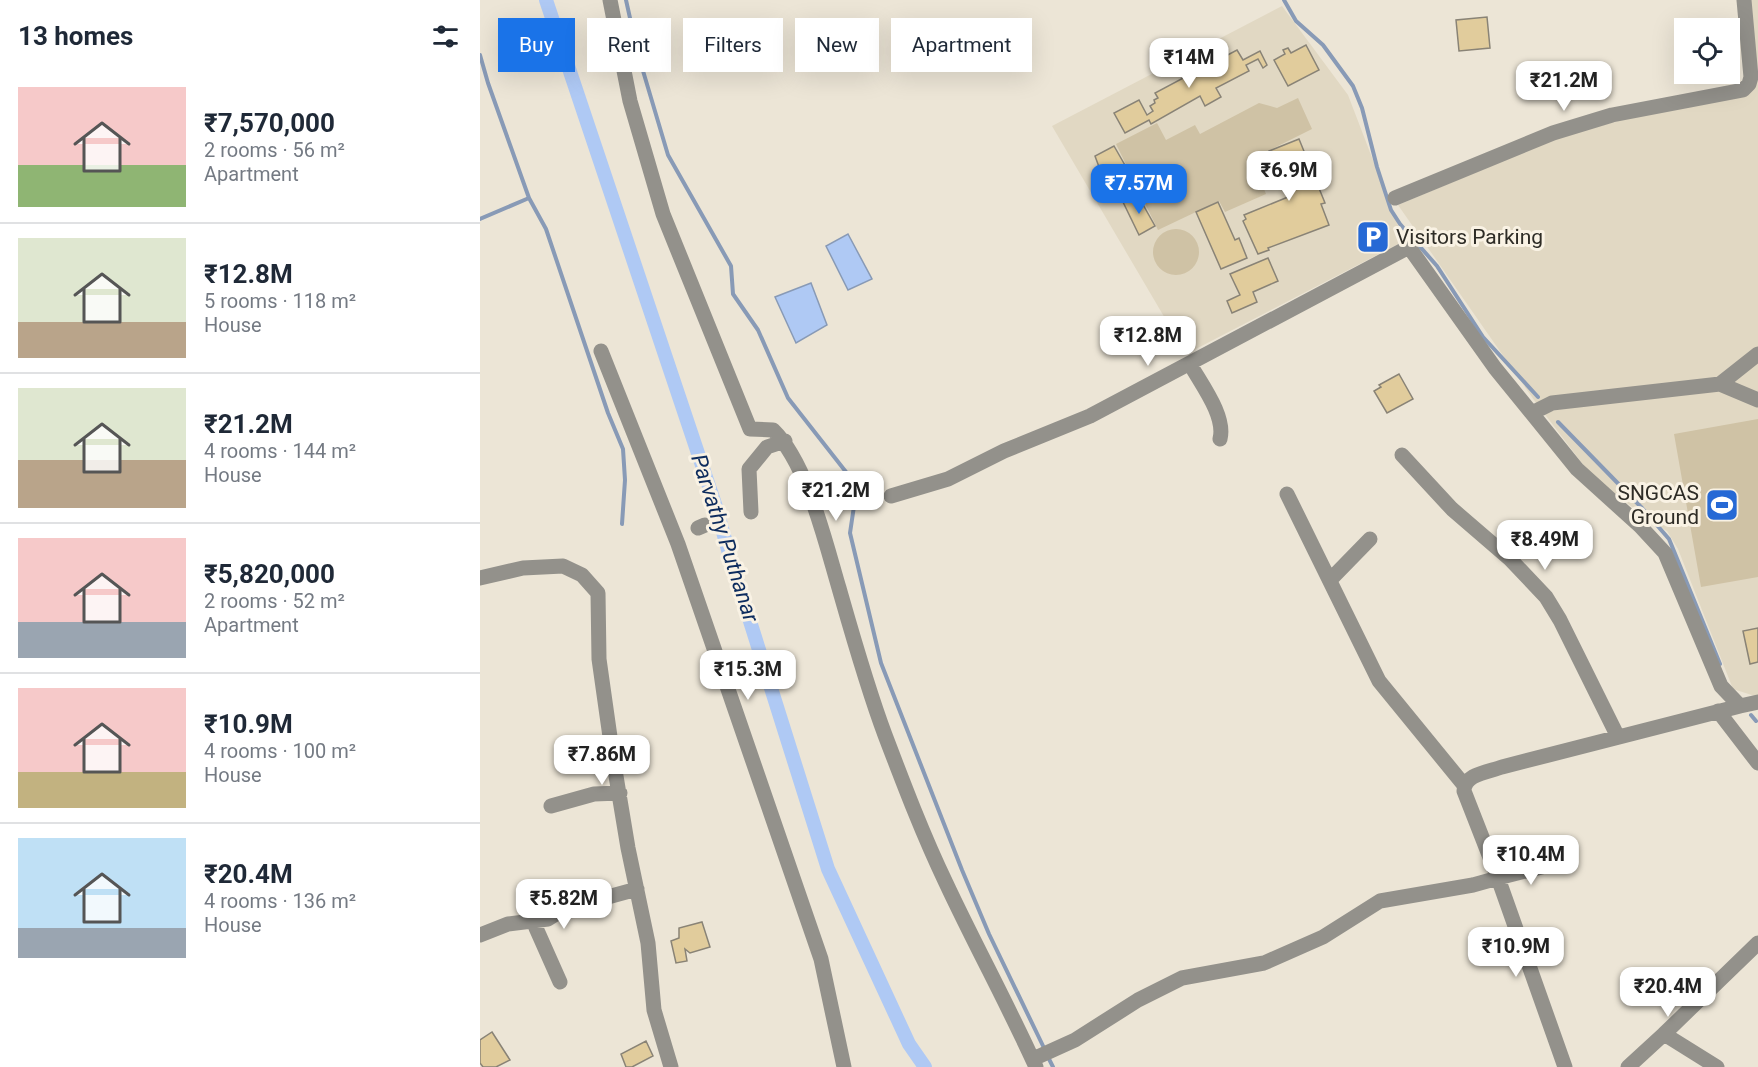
<!DOCTYPE html>
<meta charset="utf-8">
<style>
:root{--surface:#fff;--page:#f2f2f3;--text:#1f2937;--muted:#747a83;--line:#e0e1e3;--accent:#1a73e8}
body{margin:0;font-family:Roboto,sans-serif;background:var(--page);color:var(--text);height:100vh;display:flex;flex-direction:column;font-size:22px;white-space:nowrap}
*{box-sizing:border-box;margin:0}
p{font-size:20px;color:var(--muted)}
.icon{flex:none;width:33px;height:33px;fill:none;stroke:currentColor;stroke-width:2;stroke-linecap:round;stroke-linejoin:round}
.map{position:relative;flex:1;overflow:hidden}
.panel{display:flex;flex-direction:column;background:var(--surface);width:480px}
.panel>*{flex:none}
.hud{position:absolute;left:18px;top:18px;width:570px;height:54px;display:flex;gap:12px}
.tools{position:absolute;left:1194px;top:18px;display:grid;gap:12px}
.tools a{display:grid;place-items:center;width:66px;height:66px;border-radius:0px;background:var(--surface);box-shadow:0 6px 24px #0002;font-size:30px}
.price{position:absolute;translate:-50% -51px;padding:0 14px;border-radius:12px;background:#fff;color:#222;font-size:20px;line-height:39px;filter:drop-shadow(0 2px 3px #0008)}
.price::after{content:'';position:absolute;left:50%;top:36px;width:18px;height:14px;margin-left:-9px;background:inherit;clip-path:polygon(0 0,100% 0,50% 100%)}
.price.current{background:var(--accent);color:#fff}
ul{padding:0;list-style:none}
li{display:flex;align-items:center;gap:18px;height:150px;padding:0 18px}
li+li{border-top:2px solid var(--line)}
li span{display:grid;place-items:center;flex:none;width:168px;height:120px;border-radius:0px;color:#555}
li>.icon{margin-inline-start:auto}
span .icon{width:72px;height:72px;fill:#fffc;stroke-width:1}
li b{font-size:26px}
h2{display:flex;justify-content:space-between;align-items:center;height:72px;padding:0 18px;font-size:26px}
.chip{padding:0 21px;border-radius:0px;background:var(--surface);box-shadow:0 6px 24px #0002;font-size:21px;line-height:54px}
.chip.current{background:var(--accent);color:#fff}
main{display:flex;flex:1;min-height:0}
.map>svg:first-child{display:block}
.built{fill:#e1d8c3}
.green{fill:#cfc2a5}
.water{fill:#afc9f4;stroke:#889ab6;stroke-width:1.5}
.lines{fill:none;stroke-linecap:round;stroke-linejoin:round}
.stream{stroke:#889ab6;stroke-width:4}
.canal{stroke:#afc9f4;stroke-width:14}
.building{fill:#e1cc9c;stroke:#898376;stroke-width:1.5}
.minor{stroke:#93918b;stroke-width:15}
.labels{text-anchor:middle;dominant-baseline:central;stroke-width:6;stroke-linejoin:round;paint-order:stroke}
.poi-label{font-size:21px;fill:#2e2c26;stroke:#f9f2e4;text-anchor:start}
.water-label{font-size:22px;font-style:italic;fill:#0d2c5e;stroke:#f9f2e4}
</style>
<main>
<section class="panel">
<h2>13 homes<svg class="icon" aria-label="filters" viewBox="0 0 24 24"><path d="M4 7h16M4 17h16"/><circle cx="9" cy="7" r="2"/><circle cx="15" cy="17" r="2"/></svg></h2>
<ul>
<li><span style="background:linear-gradient(#f6c9c9 65%,#8fb573 0)"><svg class="icon" aria-label="home" viewBox="0 0 24 24"><path d="M3 11l9-7 9 7M6 9v11h12V9"/></svg></span><div><b>₹7,570,000</b><p>2 rooms · 56 m²</p><p>Apartment</p></div></li>
<li><span style="background:linear-gradient(#dfe7d0 70%,#b9a48a 0)"><svg class="icon" aria-label="home" viewBox="0 0 24 24"><path d="M3 11l9-7 9 7M6 9v11h12V9"/></svg></span><div><b>₹12.8M</b><p>5 rooms · 118 m²</p><p>House</p></div></li>
<li><span style="background:linear-gradient(#dfe7d0 60%,#b9a48a 0)"><svg class="icon" aria-label="home" viewBox="0 0 24 24"><path d="M3 11l9-7 9 7M6 9v11h12V9"/></svg></span><div><b>₹21.2M</b><p>4 rooms · 144 m²</p><p>House</p></div></li>
<li><span style="background:linear-gradient(#f6c9c9 70%,#9aa5b1 0)"><svg class="icon" aria-label="home" viewBox="0 0 24 24"><path d="M3 11l9-7 9 7M6 9v11h12V9"/></svg></span><div><b>₹5,820,000</b><p>2 rooms · 52 m²</p><p>Apartment</p></div></li>
<li><span style="background:linear-gradient(#f6c9c9 70%,#c2b280 0)"><svg class="icon" aria-label="home" viewBox="0 0 24 24"><path d="M3 11l9-7 9 7M6 9v11h12V9"/></svg></span><div><b>₹10.9M</b><p>4 rooms · 100 m²</p><p>House</p></div></li>
<li><span style="background:linear-gradient(#bfe0f5 75%,#9aa5b1 0)"><svg class="icon" aria-label="home" viewBox="0 0 24 24"><path d="M3 11l9-7 9 7M6 9v11h12V9"/></svg></span><div><b>₹20.4M</b><p>4 rooms · 136 m²</p><p>House</p></div></li>
</ul>
</section>
<div class="map">
<svg width="1278" height="1067" viewBox="0 0 1278 1067">
<rect width="100%" height="100%" fill="#ece5d6"/>
<path class="built" d="M1267,0H1278V697L1253,689L1198,549L1187,531L1170,521L1111,475L1054,400L918,205L1077,138L1141,120L1267,91Z
M802,6L868,95L924,241L706,354L572,126Z"/>
<path class="green" d="M818,98L832,129L772,159L786,194L745,212L739,201L678,230L636,144L677,123L686,140L715,125L720,134L779,103L797,108Z
M673 252a23 23 0 1 1 46 0a23 23 0 1 1-46 0Z
M1278,419V577L1221,587L1194,434Z"/>
<path class="water" d="M368,234L392,279L368,290L346,246Z
M331,283L347,325L316,343L295,297Z"/>
<g class="lines">
<path class="stream" d="M146,0L158,54L188,155L251,266L253,294L278,330L308,398L377,486L370,533L401,663L482,870L509,934L565,1050
M804,0L816,21L843,45L873,86L882,108L897,167L911,210L920,224L957,266L1003,337L1058,397
M0,55L8,83L49,198L0,219
M49,198L66,229L128,413L143,449L145,480L142,524
M1078,422L1162,508L1189,539L1240,664
M1271,715L1276,721
M568,1057L573,1067"/>
<path class="canal" d="M66,0L236,507L252,564L348,869L429,1044L445,1067"/>
</g>
<path class="building" d="M1007,17L1010,48L979,51L976,20Z
M826,45L839,70L808,86L794,60L805,54L803,50L808,48L811,53Z
M757,50L763,60L780,51L787,65L783,68L778,59L766,65L769,71L736,88L741,97L725,106L720,96L671,124L669,120L645,133L634,113L659,100L667,115L673,111L670,106L675,103L674,100L678,98L675,93L709,75L703,65L719,56L725,67Z
M819,139L845,203L841,204L849,225L788,248L789,250L778,254L763,221L766,219L764,215L808,197L789,151Z
M634,146L646,167L641,170L646,180L625,191L617,178L622,175L615,156Z
M657,194L675,226L659,235L643,202Z
M738,202L755,240L759,238L767,258L741,269L716,212Z
M788,258L798,281L773,292L777,302L752,313L747,301L760,295L750,274Z
M919,374L933,399L907,413L894,391L901,387L899,385Z
M1278,628V662L1270,664L1263,631Z
M222,922L230,947L210,953L205,949L207,961L196,963L191,941L199,938V928Z
M12,1032L30,1060L16,1067H3L0,1063V1040Z
M166,1041L173,1056L152,1067H146L141,1054Z"/>
<g class="lines">
<path class="minor" d="M130,0L150,101L183,214L270,429L293,430C327,463 345,541 359,588C373,637 387,687 405,735C424,785 443,835 466,883C495,945 528,1005 556,1067
M915,198L1073,133L1132,115L1263,90L1269,84L1271,77L1264,0
M121,351L198,544L341,959L364,1067
M1278,354L1240,384L1278,400
M710,364C721,384 746,416 740,439
M1052,413L1072,403L1240,384
M922,455L972,509L1030,559L1066,597L1080,620L1138,737
M807,494L899,681L984,785
M411,496L468,479L524,451L610,416L929,247L1015,368L1097,469L1160,526L1185,553L1241,686L1260,706L1278,702
M271,512L269,469L287,447L305,441
M218,528L225,525
M0,578L43,568L83,566L102,575L118,593L119,659L133,758L148,848L168,943L174,1010L191,1067
M850,580L890,539
M1238,711L1278,763
M71,806L114,794L140,793
M1077,863L1018,878L1085,1067
M54,920L56,928L80,982
M0,935L28,924L68,919L84,909L157,889
M1184,1034L1278,943
M553,1059L595,1040L658,1000L702,978L784,963L843,937L900,901L993,885L1018,878L984,791C984,774 1008,772 1022,767L1260,706
M1148,1067L1184,1034L1237,1067"/>
</g>
<defs>
<g id="parking-square" transform="scale(1.725)"><rect x="-9" y="-9" width="18" height="18" rx="4" fill="#2669d5" stroke="#f9f2e4"/><path d="M-3.5-5.5H1a3.5 3.5 0 0 1 0 7H-1V5.5H-3.5ZM-1-3.4V-.6H.8a1.4 1.4 0 0 0 0-2.8Z" fill="#fff"/></g>
<g id="stadium-square" transform="scale(1.725)"><rect x="-9" y="-9" width="18" height="18" rx="4" fill="#2669d5" stroke="#f9f2e4"/><path d="M0-5a6.5 5 0 1 0 0 10a6.5 5 0 1 0 0-10ZM-3.5-1.8h7v3.6h-7Z" fill="#fff"/></g>
</defs>
<g fill-rule="evenodd">
<use href="#parking-square" x="893" y="237"/>
<use href="#stadium-square" x="1242" y="505"/>
</g>
<g class="labels">
<g class="poi-label">
<text x="916" y="237">Visitors Parking</text>
<text x="1219" y="493" text-anchor="end">SNGCAS<tspan x="1219" dy="24">Ground</tspan></text>
</g>
<g class="water-label">
<text transform="translate(245 538) rotate(72)">Parvathy Puthanar</text>
</g>
</g>
</svg>
<div class="tools">
<a><svg class="icon" aria-label="locate" viewBox="0 0 24 24"><circle cx="12" cy="12" r="6"/><path d="M12 2v4M12 18v4M2 12h4M18 12h4"/></svg></a>
</div>
<b class="price" style="left:709px;top:89px">₹14M</b>
<b class="price" style="left:1084px;top:112px">₹21.2M</b>
<b class="price" style="left:809px;top:202px">₹6.9M</b>
<b class="price current" style="left:659px;top:215px">₹7.57M</b>
<b class="price" style="left:668px;top:367px">₹12.8M</b>
<b class="price" style="left:356px;top:522px">₹21.2M</b>
<b class="price" style="left:1065px;top:571px">₹8.49M</b>
<b class="price" style="left:268px;top:701px">₹15.3M</b>
<b class="price" style="left:122px;top:786px">₹7.86M</b>
<b class="price" style="left:1051px;top:886px">₹10.4M</b>
<b class="price" style="left:84px;top:930px">₹5.82M</b>
<b class="price" style="left:1036px;top:978px">₹10.9M</b>
<b class="price" style="left:1188px;top:1018px">₹20.4M</b>
<div class="hud">
<a class="chip current">Buy</a>
<a class="chip">Rent</a>
<a class="chip">Filters</a>
<a class="chip">New</a>
<a class="chip">Apartment</a>
</div>
</div>
</main>
